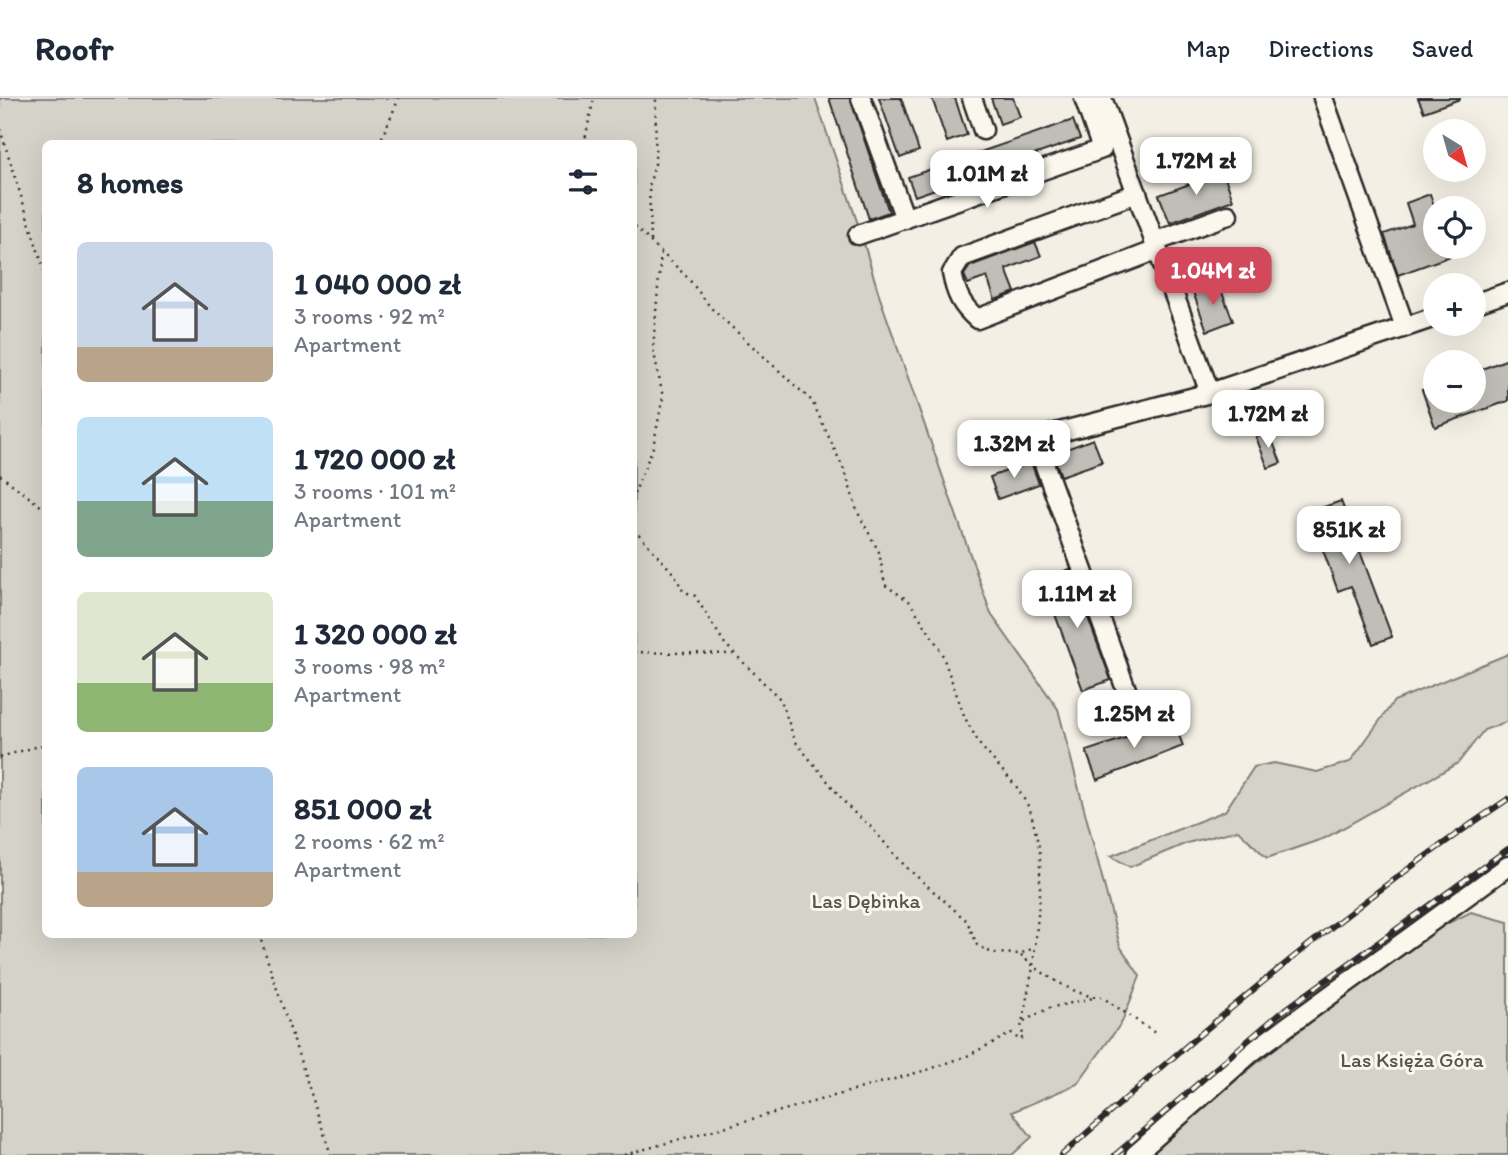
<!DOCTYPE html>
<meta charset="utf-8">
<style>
:root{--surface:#fff;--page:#f2f2f3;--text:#1f2937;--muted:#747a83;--line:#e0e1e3;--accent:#d1495b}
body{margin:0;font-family:Itim,sans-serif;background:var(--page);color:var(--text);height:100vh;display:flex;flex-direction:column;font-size:26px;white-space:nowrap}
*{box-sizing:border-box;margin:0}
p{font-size:23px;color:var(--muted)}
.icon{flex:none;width:38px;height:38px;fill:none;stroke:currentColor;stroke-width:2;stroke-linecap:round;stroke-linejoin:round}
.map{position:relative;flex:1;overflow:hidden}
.drawer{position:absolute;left:42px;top:42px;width:595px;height:798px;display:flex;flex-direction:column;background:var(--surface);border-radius:10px;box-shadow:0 7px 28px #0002}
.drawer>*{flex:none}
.needle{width:46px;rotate:143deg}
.fabs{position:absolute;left:1423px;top:21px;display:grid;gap:14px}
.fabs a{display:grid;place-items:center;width:63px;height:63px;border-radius:50%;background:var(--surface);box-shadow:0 7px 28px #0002;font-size:35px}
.price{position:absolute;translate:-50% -60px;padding:0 16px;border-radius:14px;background:#fff;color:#222;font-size:23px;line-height:46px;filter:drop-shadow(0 2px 4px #0008)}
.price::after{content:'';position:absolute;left:50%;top:42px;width:21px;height:16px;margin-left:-10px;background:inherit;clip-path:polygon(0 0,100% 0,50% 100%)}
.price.selected{background:var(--accent);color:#fff}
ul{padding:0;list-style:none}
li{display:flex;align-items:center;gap:21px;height:175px;padding:0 35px}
li span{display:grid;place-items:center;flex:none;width:196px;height:140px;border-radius:10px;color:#555}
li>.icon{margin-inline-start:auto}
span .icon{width:84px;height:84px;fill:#fffc;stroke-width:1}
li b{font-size:30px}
h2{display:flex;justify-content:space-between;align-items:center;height:84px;padding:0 35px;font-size:30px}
header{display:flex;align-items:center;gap:42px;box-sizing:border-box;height:98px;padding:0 35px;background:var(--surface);border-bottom:2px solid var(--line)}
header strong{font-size:33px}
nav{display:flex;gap:38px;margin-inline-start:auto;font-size:24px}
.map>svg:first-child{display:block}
.green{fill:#d5d2c9;stroke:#807e7a;stroke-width:2;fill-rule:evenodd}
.building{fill:#c0beb6;stroke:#2b2b2b;stroke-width:2}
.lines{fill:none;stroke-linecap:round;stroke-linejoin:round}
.minor-casing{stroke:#2b2b2b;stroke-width:23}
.path{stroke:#2b2b2b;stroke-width:2.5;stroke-dasharray:2 5;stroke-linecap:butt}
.minor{stroke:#fbf7ec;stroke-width:18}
.rail-casing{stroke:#2b2b2b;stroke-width:6}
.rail{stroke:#fbf7ec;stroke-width:3.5;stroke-dasharray:10;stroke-linecap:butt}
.labels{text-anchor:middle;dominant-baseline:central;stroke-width:6;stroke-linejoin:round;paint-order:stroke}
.park-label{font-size:21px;fill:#565552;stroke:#fbf7ec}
</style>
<header>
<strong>Roofr</strong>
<nav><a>Map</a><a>Directions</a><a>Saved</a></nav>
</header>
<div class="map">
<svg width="1508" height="1057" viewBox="0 0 1508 1057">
<rect width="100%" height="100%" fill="#f3efe4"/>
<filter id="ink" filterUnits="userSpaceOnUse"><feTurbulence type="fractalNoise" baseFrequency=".0143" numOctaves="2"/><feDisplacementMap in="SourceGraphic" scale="14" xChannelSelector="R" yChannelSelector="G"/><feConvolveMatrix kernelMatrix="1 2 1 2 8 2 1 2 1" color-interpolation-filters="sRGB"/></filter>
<g filter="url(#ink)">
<path class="green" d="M0,0H815L860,132L880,200L991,516L1058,611L1120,848L1140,878L1122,924L1077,986L1012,1014L1032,1039L1012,1057H0ZM46,46H634V836H46Z
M1508,556V623L1484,632L1458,665L1325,740L1267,760L1238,732L1187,745L1130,769L1111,758L1225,713L1254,669L1274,665L1317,674L1350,664L1394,603Z
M1471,814L1508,824V1057H1150L1163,1041L1401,848Z"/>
<path class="building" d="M829,0H850L889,114L869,121Z
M879,0H901L919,53L900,60Z
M932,0H955L967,37L947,44Z
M991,0H1013L1020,19L1000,26Z
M1418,0H1460V1L1424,14Z
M1073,22L1080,41L915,98L908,79Z
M1223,74L1233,102L1170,125L1159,97Z
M1430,96L1435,111V149H1448L1451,158L1398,177L1384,136L1413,126L1406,105Z
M1035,144L1041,158L1006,171L1015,194L995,202L987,179L968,186L964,177L970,168Z
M1218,184L1233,223L1207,233L1193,194Z
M1508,261V303L1435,329L1422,292L1435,288V303H1474V274Z
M1269,334L1281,365L1268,370L1256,339Z
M1093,341L1102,364L1061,378L1053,356Z
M1031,364L1039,386L998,401L990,379Z
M1341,403L1392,539L1373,546L1351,488L1338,493L1309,414Z
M1070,471L1111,582L1083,592L1042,481Z
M1174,624L1183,648L1097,682L1086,653Z"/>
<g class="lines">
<g class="minor-casing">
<path id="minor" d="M861,0L905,121
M972,0L983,32
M1102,0L1210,295
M1323,0L1405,229
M1137,95L962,159L952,175C956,196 961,207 977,221L1157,152
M858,137L1102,51L1084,0
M1154,144L1228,117
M1474,206L1508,194
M1135,616L1038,349L1052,336L1210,295L1435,219
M1135,1057L1252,954L1508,768"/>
</g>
<path class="path" d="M0,31L46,178
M379,46L399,0
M584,46L594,0
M651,143L649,88L655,66L656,0
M0,377L46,412
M634,396L653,349L663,299L653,250L661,154
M634,431L675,477L683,493L695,498L725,546L781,602L795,643L851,712L870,728L905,768L967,823L977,847L992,855L1020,856L1034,850
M634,554L733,556
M0,659L46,646
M259,836L331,1057
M1021,857C1037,873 1079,901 1102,899L1155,935
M1024,923L1049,910L1093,900
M624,1057L930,971L967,958L1012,935L1019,942L1024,939L1021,930L1033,869L1040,796V753L1030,711L1016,688L980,647L965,620L941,553L926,529L909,503L885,487L879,454L857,413L846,376L812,303L711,210L688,180L634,128"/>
<use href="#minor" class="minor"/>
<g class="rail-casing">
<path id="rail" d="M1062,1057C1204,930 1349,807 1508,701
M1115,1057L1279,916L1508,751"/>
</g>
<use href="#rail" class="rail"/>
</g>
</g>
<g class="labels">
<g class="park-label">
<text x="866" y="802">Las Dębinka</text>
<text x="1412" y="961">Las Księża Góra</text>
</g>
</g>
</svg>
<div class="fabs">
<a><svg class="needle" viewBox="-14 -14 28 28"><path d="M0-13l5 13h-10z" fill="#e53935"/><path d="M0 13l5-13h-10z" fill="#747a83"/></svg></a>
<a><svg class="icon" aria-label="locate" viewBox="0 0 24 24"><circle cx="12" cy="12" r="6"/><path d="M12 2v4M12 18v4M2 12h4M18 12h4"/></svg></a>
<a>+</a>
<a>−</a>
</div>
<b class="price" style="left:1196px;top:99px">1.72M zł</b>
<b class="price" style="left:987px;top:112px">1.01M zł</b>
<b class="price selected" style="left:1213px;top:209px">1.04M zł</b>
<b class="price" style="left:1268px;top:352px">1.72M zł</b>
<b class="price" style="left:1014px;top:382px">1.32M zł</b>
<b class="price" style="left:1349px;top:468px">851K zł</b>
<b class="price" style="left:1077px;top:532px">1.11M zł</b>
<b class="price" style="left:1134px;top:652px">1.25M zł</b>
<section class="drawer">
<h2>8 homes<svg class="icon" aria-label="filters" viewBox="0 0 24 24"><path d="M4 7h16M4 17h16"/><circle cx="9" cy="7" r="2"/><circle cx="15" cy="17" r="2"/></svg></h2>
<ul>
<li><span style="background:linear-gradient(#c9d6e8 75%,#b9a48a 0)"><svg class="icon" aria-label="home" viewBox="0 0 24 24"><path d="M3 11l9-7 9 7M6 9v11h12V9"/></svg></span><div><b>1 040 000 zł</b><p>3 rooms · 92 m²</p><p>Apartment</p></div></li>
<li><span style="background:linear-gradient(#bfe0f5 60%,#7fa58c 0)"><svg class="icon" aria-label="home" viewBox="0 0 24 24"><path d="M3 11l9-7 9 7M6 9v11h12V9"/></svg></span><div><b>1 720 000 zł</b><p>3 rooms · 101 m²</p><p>Apartment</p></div></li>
<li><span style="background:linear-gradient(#dfe7d0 65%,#8fb573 0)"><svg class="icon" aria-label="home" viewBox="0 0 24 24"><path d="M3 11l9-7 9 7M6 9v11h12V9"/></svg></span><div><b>1 320 000 zł</b><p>3 rooms · 98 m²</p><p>Apartment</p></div></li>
<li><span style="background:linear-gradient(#a9c7e8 75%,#b9a48a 0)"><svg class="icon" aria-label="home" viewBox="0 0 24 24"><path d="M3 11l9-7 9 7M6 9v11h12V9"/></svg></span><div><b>851 000 zł</b><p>2 rooms · 62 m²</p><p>Apartment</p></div></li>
</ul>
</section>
</div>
